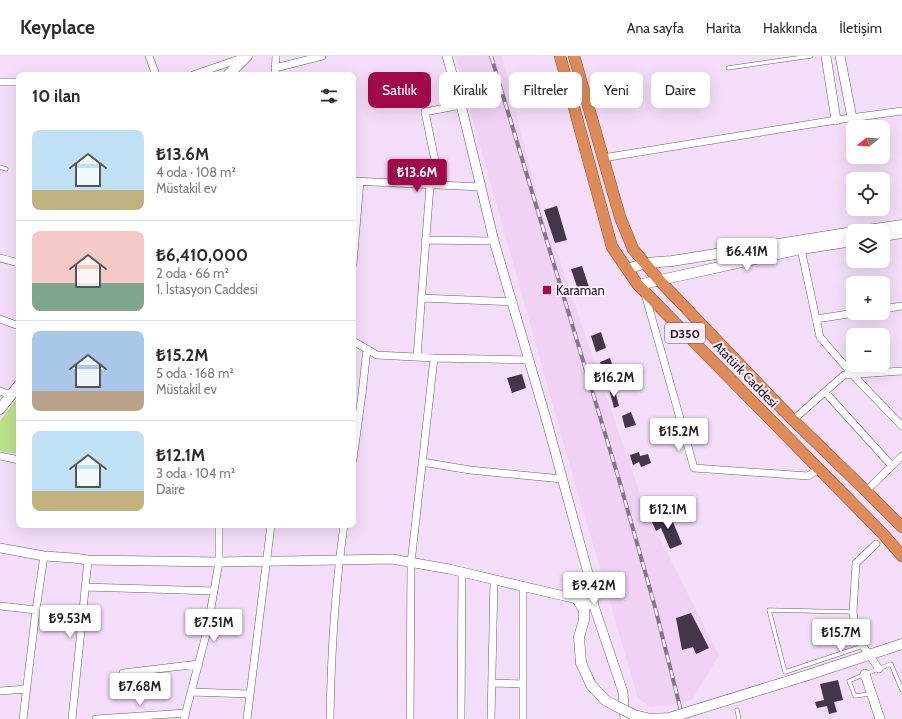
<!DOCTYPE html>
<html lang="tr">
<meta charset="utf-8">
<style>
:root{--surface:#fff;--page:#f7f7f7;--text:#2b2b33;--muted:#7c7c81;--line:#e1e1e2;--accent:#a1094d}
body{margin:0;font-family:Cabin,sans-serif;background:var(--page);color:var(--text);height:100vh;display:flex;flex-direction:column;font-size:15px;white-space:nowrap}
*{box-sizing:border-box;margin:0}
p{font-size:13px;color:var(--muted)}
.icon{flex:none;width:22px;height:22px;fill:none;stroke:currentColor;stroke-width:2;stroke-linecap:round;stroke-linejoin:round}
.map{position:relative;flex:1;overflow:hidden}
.details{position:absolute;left:16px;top:16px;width:340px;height:456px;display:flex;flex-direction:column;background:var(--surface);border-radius:8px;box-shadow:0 4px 16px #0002}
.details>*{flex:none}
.hud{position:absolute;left:368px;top:16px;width:380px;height:36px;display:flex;gap:8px}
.needle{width:26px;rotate:253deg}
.fabs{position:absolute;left:846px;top:64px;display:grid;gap:8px}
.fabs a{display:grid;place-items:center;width:44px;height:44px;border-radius:8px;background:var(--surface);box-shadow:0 4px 16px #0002;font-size:20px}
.price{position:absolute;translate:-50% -34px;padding:0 9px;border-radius:4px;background:#fff;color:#222;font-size:13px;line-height:26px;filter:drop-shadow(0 1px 2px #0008)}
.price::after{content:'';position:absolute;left:50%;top:24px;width:12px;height:9px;margin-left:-6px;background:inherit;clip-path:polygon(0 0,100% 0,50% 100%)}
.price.active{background:var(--accent);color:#fff}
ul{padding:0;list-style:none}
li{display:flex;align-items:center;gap:12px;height:100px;padding:0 16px}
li+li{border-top:1px solid var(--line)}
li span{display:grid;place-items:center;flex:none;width:112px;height:80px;border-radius:8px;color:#555}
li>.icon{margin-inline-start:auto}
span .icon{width:48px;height:48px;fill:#fffc;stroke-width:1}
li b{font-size:17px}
h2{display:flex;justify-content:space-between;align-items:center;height:48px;padding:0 16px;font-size:17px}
.pill{padding:0 14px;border-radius:8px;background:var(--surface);box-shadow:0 4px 16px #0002;font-size:14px;line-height:36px}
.pill.active{background:var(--accent);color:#fff}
header{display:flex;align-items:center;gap:24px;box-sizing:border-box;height:56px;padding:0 20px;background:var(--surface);border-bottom:1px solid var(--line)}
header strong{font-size:19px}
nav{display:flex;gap:22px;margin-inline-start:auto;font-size:14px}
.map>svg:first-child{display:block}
.built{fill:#efd2f4}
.green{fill:#bae289}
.building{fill:#46344a}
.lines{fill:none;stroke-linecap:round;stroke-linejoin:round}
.service-casing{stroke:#6e5b72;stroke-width:4.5}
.minor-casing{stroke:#6e5b72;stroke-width:8}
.tertiary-casing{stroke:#6e5b72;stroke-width:10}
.secondary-casing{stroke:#6e5b72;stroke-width:11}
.trunk-casing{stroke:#954e2a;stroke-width:12}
.service{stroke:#fff;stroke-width:3.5}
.minor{stroke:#fff;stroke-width:7}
.tertiary{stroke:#fff;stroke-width:9}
.secondary{stroke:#fff;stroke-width:10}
.trunk{stroke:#de8b5a;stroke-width:11}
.rail-casing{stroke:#857688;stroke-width:4}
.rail{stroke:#fceefe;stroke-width:2.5;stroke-dasharray:8;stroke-linecap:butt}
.secondary-bridge-casing{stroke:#6e5b72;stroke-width:11;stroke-linecap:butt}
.secondary-bridge{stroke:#fff;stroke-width:10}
.poi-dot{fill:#a1094d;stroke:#fceefe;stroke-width:1.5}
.labels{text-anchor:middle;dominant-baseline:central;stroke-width:4;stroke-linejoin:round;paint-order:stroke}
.shield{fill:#fceefe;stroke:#5f5560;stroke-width:1}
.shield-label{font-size:12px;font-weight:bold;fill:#1c141d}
.poi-label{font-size:13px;fill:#1c141d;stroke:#fceefe;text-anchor:start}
.street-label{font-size:13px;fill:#1c141d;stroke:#fceefe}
</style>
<header>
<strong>Keyplace</strong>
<nav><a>Ana sayfa</a><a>Harita</a><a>Hakkında</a><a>İletişim</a></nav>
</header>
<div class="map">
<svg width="902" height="663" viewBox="0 0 902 663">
<rect width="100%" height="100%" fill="#f4ddf8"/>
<path class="built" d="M455,0H502L536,136L647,458L719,599L692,644L672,649L650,651L638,642L568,403Z"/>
<path class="green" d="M19,339V398L0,395V365Z"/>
<path class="building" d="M557,150L567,184L555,187L544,154Z
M582,210L589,231L578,234L571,213Z
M601,276L606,292L596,296L591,280Z
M610,302L615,317L604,319L600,306Z
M522,318L526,332L512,337L507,322Z
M614,331L619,350L614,352L609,333Z
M631,356L636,369L625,372L622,360Z
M639,396L640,400L648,398L651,407L641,411L639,406L633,409L630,399Z
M671,457L676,464L673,466L682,488L670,493L661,472L656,475L652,466Z
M691,557L709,592L696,598L693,591L682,594L676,562Z
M838,624L843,644L834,646L837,656L829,658L827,650L817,652L815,646L824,644L820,628Z"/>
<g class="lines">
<g class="service-casing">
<path id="service" d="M728,12L811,0
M0,111L6,113
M853,556L769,554L785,616L863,590
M870,638L855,640L849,625L865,618L891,608L902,634
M737,654L739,663"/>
</g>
<g class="minor-casing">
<path id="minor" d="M149,0L156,19
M275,12L322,0
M193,19L245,1
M275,19L276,0
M0,26H19
M603,102L836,64L902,55
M353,125L481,131
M440,129L425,56L461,49
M425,184L494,185
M801,193L820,281L852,318L902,370
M0,202L19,207
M353,208L360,125
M645,238L694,412L808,420L819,413
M421,242L513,246
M883,253L902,250
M0,263L19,270
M816,263L855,257
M353,285L377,299L434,302L529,304
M417,301L430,129
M0,335L11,339
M825,336L892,410
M793,364L844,319L902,315
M0,400L19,404
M353,404L362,338L367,293
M422,406L470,414L562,423
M866,435L902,400
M876,488L856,507L853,556L856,580L879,613
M85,531L214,535
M0,550L36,554
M123,617L199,608
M492,627L523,628
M0,635L27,633
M191,636L250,638
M23,663L36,554L44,500
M72,663L88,504
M96,663L186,657
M184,663L207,575L219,506V469
M247,663L271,469
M330,663C331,598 335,533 344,469
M410,663L411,507L434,302
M461,663L462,516
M491,663L494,524
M523,663V530"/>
</g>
<g class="tertiary-casing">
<path id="tertiary" d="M447,0L462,53L494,185L547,366L589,521L594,550
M826,0L836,64
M840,0L852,62
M0,492L44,500L74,502L88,504L219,506L392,503L449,513L577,543L594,550L623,636L625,663
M865,618L880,663"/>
</g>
<g class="secondary-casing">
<path id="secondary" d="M228,19L247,0
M861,175L902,169
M883,180L902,177
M627,213L646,207L672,205L853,176
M638,229L801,193L853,185
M0,353L19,329
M577,543L584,554V564
M808,619L902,588"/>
</g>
<g class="trunk-casing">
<path id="trunk" d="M560,0L612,191L638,229L883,478L902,500
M574,0L620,161L633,193L659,224L793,364L866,435L902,471"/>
</g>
<use href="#service" class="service"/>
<use href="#minor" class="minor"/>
<use href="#tertiary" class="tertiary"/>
<use href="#secondary" class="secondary"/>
<use href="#trunk" class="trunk"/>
<g class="rail-casing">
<path id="rail" d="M491,0L620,427L655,551L683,663"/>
</g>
<use href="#rail" class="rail"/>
<g class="secondary-bridge-casing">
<path id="secondary-bridge" d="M584,564L579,581L581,607L591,629L605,644L616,650L634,659L651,663L669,662L808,619"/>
</g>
<use href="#secondary-bridge" class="secondary-bridge"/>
</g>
<rect class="poi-dot" x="542" y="229" width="10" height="10" rx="2"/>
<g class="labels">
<rect class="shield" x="665" y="267" width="40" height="20" rx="3"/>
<g class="shield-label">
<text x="685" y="277">D350</text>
</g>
<g class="poi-label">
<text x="556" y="234">Karaman</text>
</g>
<g class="street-label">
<text transform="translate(746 318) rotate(46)">Atatürk Caddesi</text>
</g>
</g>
</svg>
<div class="fabs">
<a><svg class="needle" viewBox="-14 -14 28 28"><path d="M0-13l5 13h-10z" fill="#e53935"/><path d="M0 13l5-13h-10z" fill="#7c7c81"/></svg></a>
<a><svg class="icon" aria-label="locate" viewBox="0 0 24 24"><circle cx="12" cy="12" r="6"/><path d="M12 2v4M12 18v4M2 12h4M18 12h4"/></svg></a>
<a><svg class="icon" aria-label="layers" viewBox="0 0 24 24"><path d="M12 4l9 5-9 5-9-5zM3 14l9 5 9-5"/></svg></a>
<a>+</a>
<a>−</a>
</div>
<b class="price active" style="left:417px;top:137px">₺13.6M</b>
<b class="price" style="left:747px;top:216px">₺6.41M</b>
<b class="price" style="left:614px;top:342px">₺16.2M</b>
<b class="price" style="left:679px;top:396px">₺15.2M</b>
<b class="price" style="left:668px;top:474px">₺12.1M</b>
<b class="price" style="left:594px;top:550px">₺9.42M</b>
<b class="price" style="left:70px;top:583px">₺9.53M</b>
<b class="price" style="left:214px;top:587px">₺7.51M</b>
<b class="price" style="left:841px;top:597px">₺15.7M</b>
<b class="price" style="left:140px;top:651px">₺7.68M</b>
<div class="hud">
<a class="pill active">Satılık</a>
<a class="pill">Kiralık</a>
<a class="pill">Filtreler</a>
<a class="pill">Yeni</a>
<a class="pill">Daire</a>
</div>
<section class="details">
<h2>10 ilan<svg class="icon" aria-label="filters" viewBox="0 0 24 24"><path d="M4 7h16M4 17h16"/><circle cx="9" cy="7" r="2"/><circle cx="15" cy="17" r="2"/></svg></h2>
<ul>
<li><span style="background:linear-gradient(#bfe0f5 75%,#c2b280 0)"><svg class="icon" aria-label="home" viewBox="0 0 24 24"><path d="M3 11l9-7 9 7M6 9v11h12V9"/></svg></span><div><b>₺13.6M</b><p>4 oda · 108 m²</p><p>Müstakil ev</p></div></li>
<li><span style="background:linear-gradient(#f6c9c9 65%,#7fa58c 0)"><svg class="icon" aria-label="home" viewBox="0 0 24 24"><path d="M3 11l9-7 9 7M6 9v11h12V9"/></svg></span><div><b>₺6,410,000</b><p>2 oda · 66 m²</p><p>1. İstasyon Caddesi</p></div></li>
<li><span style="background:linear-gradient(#a9c7e8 75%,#b9a48a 0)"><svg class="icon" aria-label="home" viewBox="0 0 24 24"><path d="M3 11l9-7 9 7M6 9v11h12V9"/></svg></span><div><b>₺15.2M</b><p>5 oda · 168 m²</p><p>Müstakil ev</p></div></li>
<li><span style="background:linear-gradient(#bfe0f5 75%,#c2b280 0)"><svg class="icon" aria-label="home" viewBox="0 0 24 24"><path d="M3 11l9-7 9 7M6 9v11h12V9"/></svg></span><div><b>₺12.1M</b><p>3 oda · 104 m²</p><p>Daire</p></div></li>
</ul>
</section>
</div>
